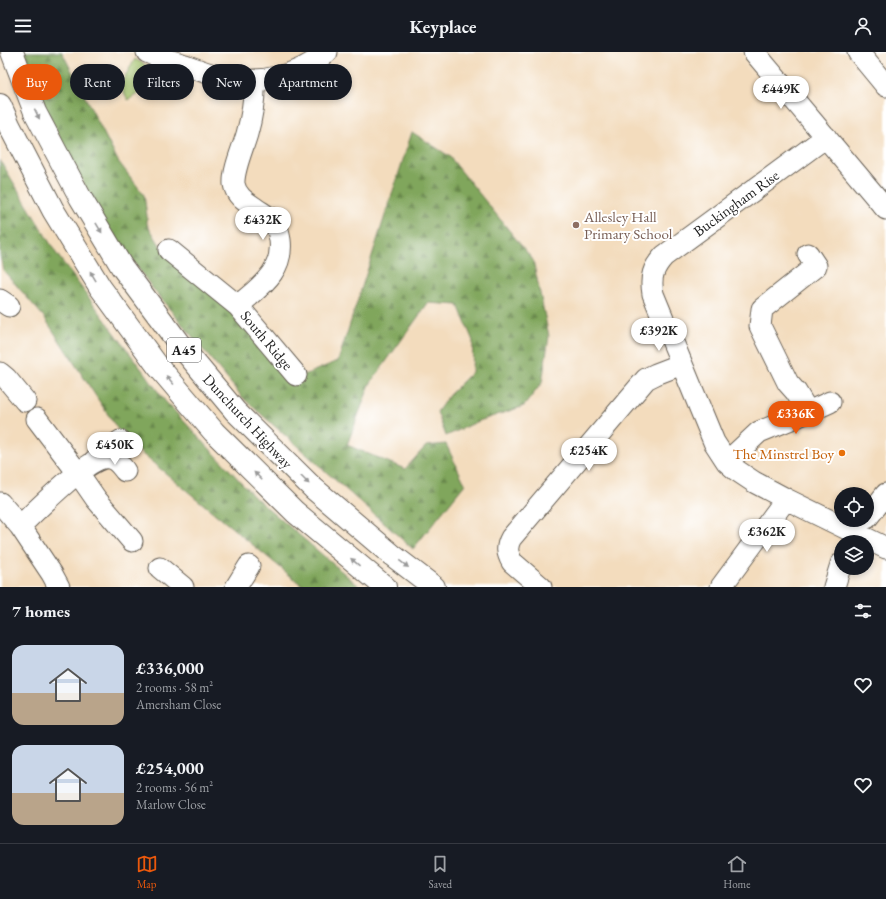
<!DOCTYPE html>
<meta charset="utf-8">
<style>
:root{--surface:#171b24;--page:#242831;--text:#f1f3f6;--muted:#9ea1a6;--line:#363941;--accent:#ea580c}
body{margin:0;font-family:"EB Garamond",serif;background:var(--page);color:var(--text);height:100vh;display:flex;flex-direction:column;font-size:15px;white-space:nowrap}
*{box-sizing:border-box;margin:0}
p{font-size:13px;color:var(--muted)}
.icon{flex:none;width:22px;height:22px;fill:none;stroke:currentColor;stroke-width:2;stroke-linecap:round;stroke-linejoin:round}
.map{position:relative;height:535px;overflow:hidden}
.side{display:flex;flex-direction:column;background:var(--surface);flex:1}
.side>*{flex:none}
.banner{position:absolute;left:12px;top:12px;width:400px;height:36px;display:flex;gap:8px}
.controls{position:absolute;left:834px;top:435px;display:grid;gap:8px}
.controls a{display:grid;place-items:center;width:40px;height:40px;border-radius:50%;background:var(--surface);box-shadow:0 2px 6px #0003;font-size:20px}
.price{position:absolute;translate:-50% -34px;padding:0 9px;border-radius:14px;background:#fff;color:#222;font-size:13px;line-height:26px;filter:drop-shadow(0 1px 2px #0008)}
.price::after{content:'';position:absolute;left:50%;top:24px;width:12px;height:9px;margin-left:-6px;background:inherit;clip-path:polygon(0 0,100% 0,50% 100%)}
.price.active{background:var(--accent);color:#fff}
ul{padding:0;list-style:none}
li{display:flex;align-items:center;gap:12px;height:100px;padding:0 12px}
li span{display:grid;place-items:center;flex:none;width:112px;height:80px;border-radius:12px;color:#555}
li>.icon{margin-inline-start:auto}
span .icon{width:48px;height:48px;fill:#fffc;stroke-width:1}
li b{font-size:17px}
h2{display:flex;justify-content:space-between;align-items:center;height:48px;padding:0 12px;font-size:17px}
.chip{padding:0 14px;border-radius:18px;background:var(--surface);box-shadow:0 2px 6px #0003;font-size:14px;line-height:36px}
.chip.active{background:var(--accent);color:#fff}
header{display:flex;justify-content:space-between;align-items:center;height:52px;padding:0 12px;background:var(--surface);font-size:18px;font-weight:700}
.dock{display:flex;justify-content:space-around;align-items:center;height:56px;border-top:1px solid var(--line);background:var(--surface);font-size:11px;color:var(--muted)}
.dock a{display:grid;justify-items:center;gap:2px}
.dock .active{color:var(--accent)}
.map>svg:first-child{display:block}
.grass{fill:#a0bf67;stroke:#5e6e42}
.forest{fill:url(#forest-firs);stroke:#4e613c}
.lines{fill:none;stroke-linecap:round;stroke-linejoin:round}
.minor-casing{stroke:#675f54;stroke-width:23}
.highway-casing{stroke:#675f54;stroke-width:24}
.minor{stroke:#fff;stroke-width:21}
.highway{stroke:#fff;stroke-width:22}
.oneway{fill:#999}
.education-dot{fill:#8d6e63;stroke:#fff;stroke-width:1.5}
.food-dot{fill:#e8710a;stroke:#fff;stroke-width:1.5}
.labels{text-anchor:middle;dominant-baseline:central;stroke-width:4;stroke-linejoin:round;paint-order:stroke}
.shield{fill:#fff;stroke:#606060;stroke-width:1}
.shield-label{font-size:14px;font-weight:bold;fill:#1c1c1c}
.street-label{font-size:15px;fill:#1c1c1c;stroke:#fff}
.education-label{font-size:15px;fill:#785e54;stroke:#fff;text-anchor:start}
.food-label{font-size:15px;fill:#c56008;stroke:#fff;text-anchor:end}
</style>
<header><svg class="icon" aria-label="menu" viewBox="0 0 24 24"><path d="M4 6h16M4 12h16M4 18h16"/></svg>Keyplace<svg class="icon" aria-label="person" viewBox="0 0 24 24"><circle cx="12" cy="8" r="4"/><path d="M4 21q1-7 8-7t8 7"/></svg></header>
<div class="map">
<svg width="886" height="535" viewBox="0 0 886 535">
<defs>
<pattern id="forest-firs" width="22" height="20" patternUnits="userSpaceOnUse"><rect width="22" height="20" fill="#80a65c"/><path d="M5 1l3.5 6h-7zM16 11l3.5 6h-7z" fill="#68864b"/></pattern>
</defs>
<rect width="100%" height="100%" fill="#fff"/>
<filter id="ink" filterUnits="userSpaceOnUse"><feTurbulence type="fractalNoise" baseFrequency=".025" numOctaves="2"/><feDisplacementMap in="SourceGraphic" scale="8" xChannelSelector="R" yChannelSelector="G"/><feConvolveMatrix kernelMatrix="1 2 1 2 8 2 1 2 1" color-interpolation-filters="sRGB"/></filter>
<filter id="wash" filterUnits="userSpaceOnUse"><feTurbulence type="fractalNoise" baseFrequency=".012" numOctaves="4" result="noise"/><feDisplacementMap in="SourceGraphic" scale="16" xChannelSelector="R" yChannelSelector="G"/><feGaussianBlur stdDeviation="0.9" result="paint"/><feColorMatrix in="noise" values="0 0 0 0 0 0 0 0 0 0 0 0 0 0 0 0 0 1.4 0 .05"/><feComposite in="paint" operator="in"/></filter>
<g filter="url(#wash)">
<rect width="100%" height="100%" fill="#f3dcbd"/>
<path class="grass" d="M135,7L153,17L144,38L128,48L120,33Z"/>
<path class="forest" d="M22,0H62L118,109L144,143L147,164V172L163,198L304,323L338,309L412,80L449,104L533,208L549,284L542,331L524,354L479,369L446,384L437,360L449,343L472,320L473,289L458,253L428,251L370,332L347,393L405,417L426,394L446,392L465,432L413,497L243,346L153,237L101,165L44,55Z
M0,108L56,201L165,349L256,446L360,535H304L124,387L44,265L3,218L0,203Z"/>
</g>
<g filter="url(#ink)">
<g class="lines">
<g class="minor-casing">
<path id="minor" d="M147,0C159,6 173,9 185,13C199,18 214,24 229,27C263,32 301,23 327,0
M754,0L886,157
M858,0L886,34
M254,29C255,48 252,64 247,82C243,96 233,118 234,132C236,144 246,150 255,156C262,161 270,165 275,171C278,176 279,183 280,188C284,220 259,235 238,254L296,323
M826,85L664,204C653,216 650,225 653,242L714,390L727,410L736,418L754,430L786,447L886,496
M169,198L238,254
M0,248L9,254
M0,321L6,326L25,349
M808,360L830,350
M37,367L78,421L96,447L132,489
M94,409L120,389
M727,410L759,380L808,360L796,340L788,331L760,274L762,257L816,214L808,202
M0,451L20,474L52,522L59,535
M867,466L886,442
M20,474C35,460 91,402 109,406C117,407 121,414 125,419
M160,516L183,535
M236,535L249,514
M541,535L512,510C507,501 506,495 511,486L646,327L656,322L682,312
M721,535L786,447
M834,535L841,512"/>
</g>
<g class="highway-casing">
<path id="highway" d="M12,0L35,60L80,145L122,215L180,293L235,359L313,436L392,503L434,535
M0,53L9,73L53,158L100,235L157,313L214,380L295,460L385,535"/>
</g>
<use href="#minor" class="minor"/>
<use href="#highway" class="highway"/>
</g>
<defs><path id="oneway-solid" d="M-6-.8H1V-3.2L6.5 0L1 3.2V.8H-6Z"/></defs>
<g class="oneway">
<use href="#oneway-solid" transform="translate(37 62) rotate(64)"/>
<use href="#oneway-solid" transform="translate(99 176) rotate(59)"/>
<use href="#oneway-solid" transform="translate(93 224) rotate(-121)"/>
<use href="#oneway-solid" transform="translate(170 328) rotate(-131)"/>
<use href="#oneway-solid" transform="translate(258 424) rotate(-135)"/>
<use href="#oneway-solid" transform="translate(305 428) rotate(45)"/>
<use href="#oneway-solid" transform="translate(355 510) rotate(-140)"/>
<use href="#oneway-solid" transform="translate(404 512) rotate(38)"/>
</g>
</g>
<circle class="education-dot" cx="576" cy="173" r="4"/>
<circle class="food-dot" cx="842" cy="401" r="4"/>
<g class="labels">
<rect class="shield" x="167" y="286" width="34" height="24" rx="3"/>
<g class="shield-label">
<text x="184" y="298">A45</text>
</g>
<g class="street-label">
<text transform="translate(736 151) rotate(-36)">Buckingham Rise</text>
<text transform="translate(267 288) rotate(50)">South Ridge</text>
<text transform="translate(248 369) rotate(47)">Dunchurch Highway</text>
</g>
<g class="education-label">
<text x="584" y="164">Allesley Hall<tspan x="584" dy="17">Primary School</tspan></text>
</g>
<g class="food-label">
<text x="834" y="401">The Minstrel Boy</text>
</g>
</g>
</svg>
<div class="controls">
<a><svg class="icon" aria-label="locate" viewBox="0 0 24 24"><circle cx="12" cy="12" r="6"/><path d="M12 2v4M12 18v4M2 12h4M18 12h4"/></svg></a>
<a><svg class="icon" aria-label="layers" viewBox="0 0 24 24"><path d="M12 4l9 5-9 5-9-5zM3 14l9 5 9-5"/></svg></a>
</div>
<b class="price" style="left:781px;top:58px">£449K</b>
<b class="price" style="left:263px;top:189px">£432K</b>
<b class="price" style="left:659px;top:300px">£392K</b>
<b class="price active" style="left:796px;top:383px">£336K</b>
<b class="price" style="left:115px;top:414px">£450K</b>
<b class="price" style="left:589px;top:420px">£254K</b>
<b class="price" style="left:767px;top:501px">£362K</b>
<div class="banner">
<a class="chip active">Buy</a>
<a class="chip">Rent</a>
<a class="chip">Filters</a>
<a class="chip">New</a>
<a class="chip">Apartment</a>
</div>
</div>
<section class="side">
<h2>7 homes<svg class="icon" aria-label="filters" viewBox="0 0 24 24"><path d="M4 7h16M4 17h16"/><circle cx="9" cy="7" r="2"/><circle cx="15" cy="17" r="2"/></svg></h2>
<ul>
<li><span style="background:linear-gradient(#c9d6e8 60%,#b9a48a 0)"><svg class="icon" aria-label="home" viewBox="0 0 24 24"><path d="M3 11l9-7 9 7M6 9v11h12V9"/></svg></span><div><b>£336,000</b><p>2 rooms · 58 m²</p><p>Amersham Close</p></div><svg class="icon" aria-label="heart" viewBox="0 0 24 24"><path d="M12 20l-8-8c-3-5 5-10 8-4 3-6 11-1 8 4z"/></svg></li>
<li><span style="background:linear-gradient(#c9d6e8 60%,#b9a48a 0)"><svg class="icon" aria-label="home" viewBox="0 0 24 24"><path d="M3 11l9-7 9 7M6 9v11h12V9"/></svg></span><div><b>£254,000</b><p>2 rooms · 56 m²</p><p>Marlow Close</p></div><svg class="icon" aria-label="heart" viewBox="0 0 24 24"><path d="M12 20l-8-8c-3-5 5-10 8-4 3-6 11-1 8 4z"/></svg></li>
</ul>
</section>
<nav class="dock">
<a class="active"><svg class="icon" aria-label="map" viewBox="0 0 24 24"><path d="M3 6l6-2 6 2 6-2v14l-6 2-6-2-6 2zM9 4v14M15 6v14"/></svg>Map</a>
<a><svg class="icon" aria-label="saved" viewBox="0 0 24 24"><path d="M7 4h10v16l-5-4-5 4z"/></svg>Saved</a>
<a><svg class="icon" aria-label="home" viewBox="0 0 24 24"><path d="M3 11l9-7 9 7M6 9v11h12V9"/></svg>Home</a>
</nav>
